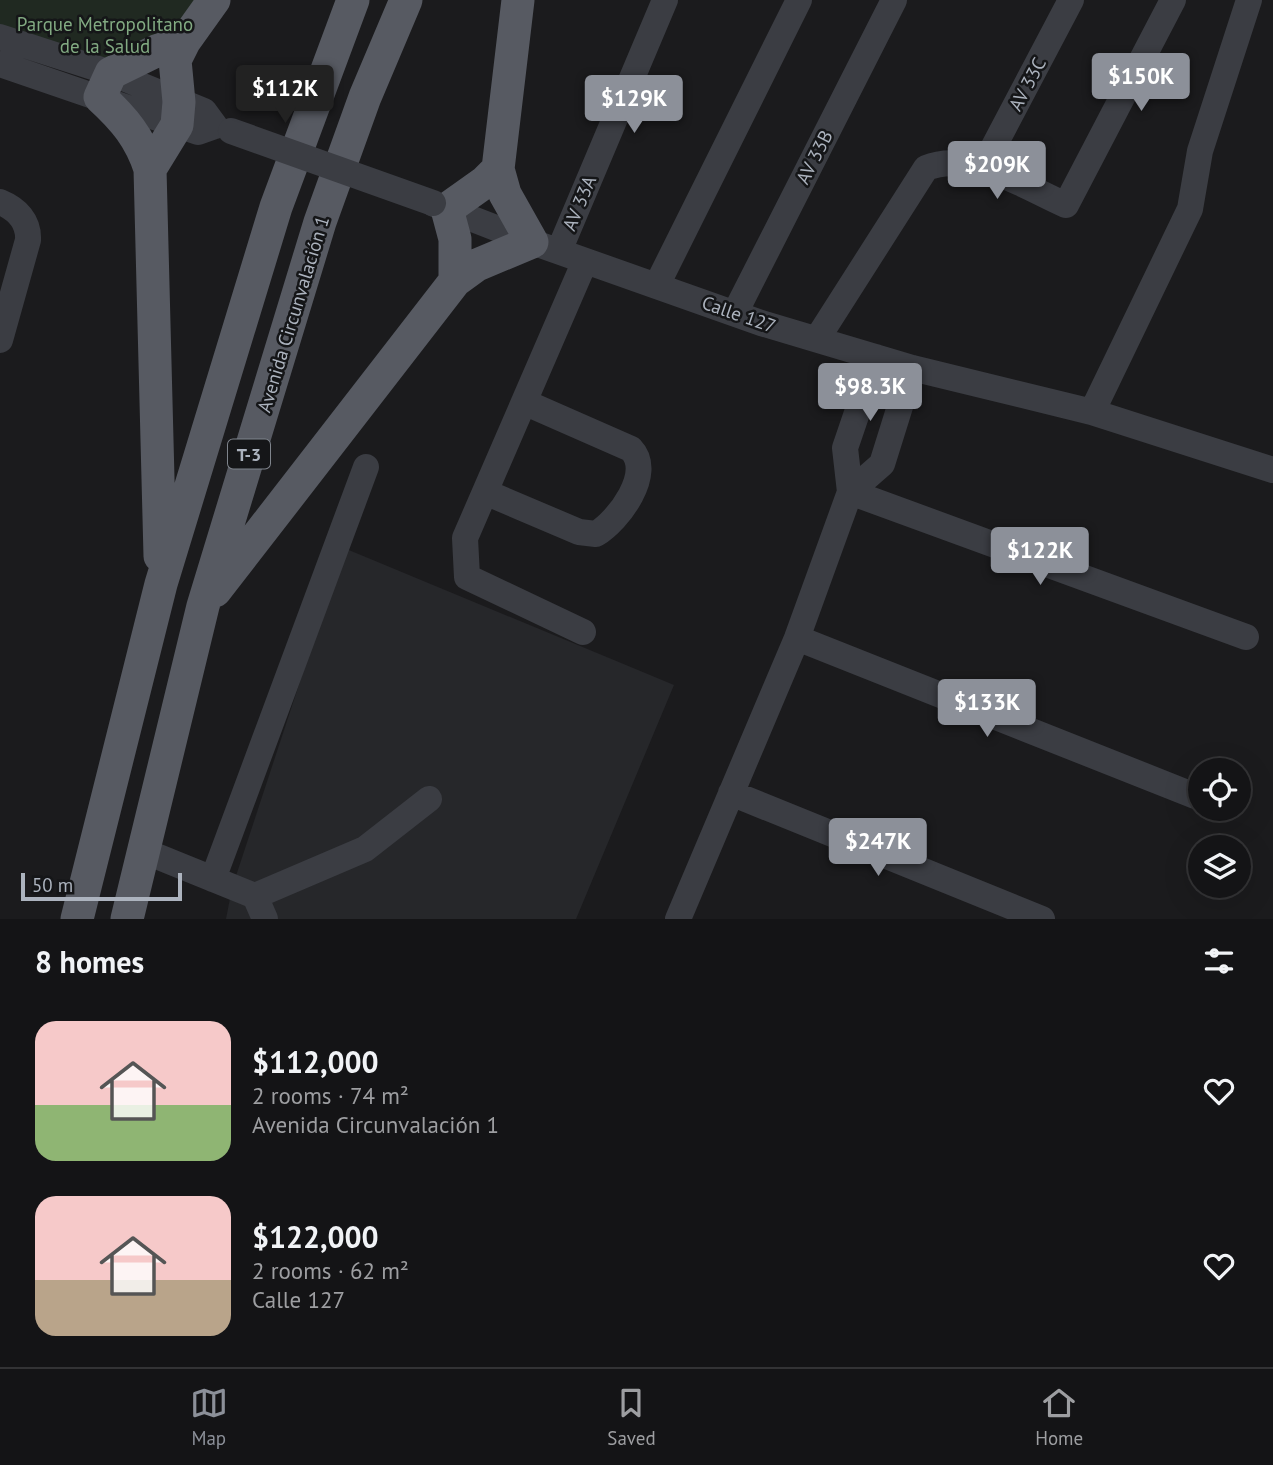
<!DOCTYPE html>
<meta charset="utf-8">
<style>
:root{--surface:#141416;--page:#1d1d1f;--text:#f1f3f6;--muted:#9d9ea1;--line:#333335;--accent:#8c9099}
body{margin:0;font-family:"PT Sans",sans-serif;background:var(--page);color:var(--text);height:100vh;display:flex;flex-direction:column;font-size:26px;white-space:nowrap}
*{box-sizing:border-box;margin:0}
p{font-size:23px;color:var(--muted)}
.icon{flex:none;width:38px;height:38px;fill:none;stroke:currentColor;stroke-width:2;stroke-linecap:round;stroke-linejoin:round}
.map{position:relative;height:919px;overflow:hidden}
.sheet{display:flex;flex-direction:column;background:var(--surface);flex:1}
.sheet>*{flex:none}
.fabs{position:absolute;left:1188px;top:758px;display:grid;gap:14px}
.fabs a{display:grid;place-items:center;width:63px;height:63px;border-radius:50%;background:var(--surface);box-shadow:0 7px 28px #0002,0 0 0 2px var(--line);font-size:35px}
.scale{position:absolute;left:21px;bottom:18px;width:161px;box-sizing:border-box;padding-left:7px;border:4px solid #acb3be;border-top:0;font-size:19px;line-height:24px;white-space:nowrap;color:#acb3be;-webkit-text-stroke:5px #151618;paint-order:stroke}
.price{position:absolute;translate:-50% -60px;padding:0 16px;border-radius:7px;background:var(--accent);color:#fff;font-size:23px;line-height:46px;filter:drop-shadow(0 2px 4px #0008)}
.price::after{content:'';position:absolute;left:50%;top:42px;width:21px;height:16px;margin-left:-10px;background:inherit;clip-path:polygon(0 0,100% 0,50% 100%)}
.price.active{background:#222;color:#fff}
ul{padding:0;list-style:none}
li{display:flex;align-items:center;gap:21px;height:175px;padding:0 35px}
li span{display:grid;place-items:center;flex:none;width:196px;height:140px;border-radius:21px;color:#555}
li>.icon{margin-inline-start:auto}
span .icon{width:84px;height:84px;fill:#fffc;stroke-width:1}
li b{font-size:30px}
h2{display:flex;justify-content:space-between;align-items:center;height:84px;padding:0 35px;font-size:30px}
.menu{display:flex;justify-content:space-around;align-items:center;height:98px;border-top:2px solid var(--line);background:var(--surface);font-size:19px;color:var(--muted)}
.menu a{display:grid;justify-items:center;gap:4px}
.menu .active{color:var(--accent)}
.map>svg:first-child{display:block}
.built{fill:#26272a}
.green{fill:#202921}
.lines{fill:none;stroke-linecap:round;stroke-linejoin:round}
.minor{stroke:#3b3d43;stroke-width:26}
.major{stroke:#575a62;stroke-width:33}
.minor-bridge{stroke:#3b3d43;stroke-width:26}
.labels{text-anchor:middle;dominant-baseline:central;stroke-width:5;stroke-linejoin:round;paint-order:stroke}
.shield{fill:#151618;stroke:#7f848c;stroke-width:2}
.shield-label{font-size:18px;font-weight:bold;fill:#acb3be}
.park-label{font-size:19px;fill:#82aa82;stroke:#151618}
.street-label{font-size:19px;fill:#acb3be;stroke:#151618}
</style>
<div class="map">
<svg width="1273" height="919" viewBox="0 0 1273 919">
<rect width="100%" height="100%" fill="#1b1b1d"/>
<path class="built" d="M344,548L674,685L576,919H226L232,888Z"/>
<path class="green" d="M0,0H214L129,63L0,37Z"/>
<g class="lines">
<path class="minor" d="M0,37L111,73L204,111L215,126
M0,64L198,132L215,126
M982,169L1071,0
M0,202C17,209 29,221 28,240L0,340
M434,204L532,242L761,323L912,368L1092,412L1273,470
M559,251L665,0
M657,285L799,0
M735,313L894,0
M817,339L926,168C970,150 1025,187 1066,205L1173,0
M1092,412L1190,209L1200,151L1249,0
M485,492L579,532L596,534C619,520 654,473 631,449L524,402
M850,492L1246,637
M850,492L882,464L912,368
M583,632L467,577L465,538L585,261
M797,638L1195,796
M731,793L1042,919
M144,851L255,896L265,919
M213,879L366,467
M255,896L365,849L429,799
M678,919L797,638L850,492L845,448L876,357"/>
<path class="major" d="M150,169L177,125L179,102L175,60L184,42L214,0
M455,281V239L447,209L485,182L498,169
M160,556L150,169C140,138 124,119 100,97L111,73L156,51L184,42
M215,591L455,281L477,265L532,242L505,194L498,169L518,0
M77,919L161,584L276,207L353,0
M127,919L203,606L320,222L365,97L406,0"/>
<path class="minor-bridge" d="M231,131L433,203"/>
</g>
<g class="labels">
<rect class="shield" x="228" y="439.5" width="42" height="29" rx="5"/>
<g class="shield-label">
<text x="249" y="454">T-3</text>
</g>
<g class="park-label">
<text x="105" y="24">Parque Metropolitano<tspan x="105" dy="22">de la Salud</tspan></text>
</g>
<g class="street-label">
<text transform="translate(1027 84) rotate(-62)">AV 33C</text>
<text transform="translate(814 157) rotate(-63)">AV 33B</text>
<text transform="translate(579 203) rotate(-67)">AV 33A</text>
<text transform="translate(293 314) rotate(-73)">Avenida Circunvalación 1</text>
<text transform="translate(739 314) rotate(19)">Calle 127</text>
</g>
</g>
</svg>
<div class="fabs">
<a><svg class="icon" aria-label="locate" viewBox="0 0 24 24"><circle cx="12" cy="12" r="6"/><path d="M12 2v4M12 18v4M2 12h4M18 12h4"/></svg></a>
<a><svg class="icon" aria-label="layers" viewBox="0 0 24 24"><path d="M12 4l9 5-9 5-9-5zM3 14l9 5 9-5"/></svg></a>
</div>
<div class="scale">50 m</div>
<b class="price" style="left:1141px;top:113px">$150K</b>
<b class="price active" style="left:285px;top:125px">$112K</b>
<b class="price" style="left:634px;top:135px">$129K</b>
<b class="price" style="left:997px;top:201px">$209K</b>
<b class="price" style="left:870px;top:423px">$98.3K</b>
<b class="price" style="left:1040px;top:587px">$122K</b>
<b class="price" style="left:987px;top:739px">$133K</b>
<b class="price" style="left:878px;top:878px">$247K</b>
</div>
<section class="sheet">
<h2>8 homes<svg class="icon" aria-label="filters" viewBox="0 0 24 24"><path d="M4 7h16M4 17h16"/><circle cx="9" cy="7" r="2"/><circle cx="15" cy="17" r="2"/></svg></h2>
<ul>
<li><span style="background:linear-gradient(#f6c9c9 60%,#8fb573 0)"><svg class="icon" aria-label="home" viewBox="0 0 24 24"><path d="M3 11l9-7 9 7M6 9v11h12V9"/></svg></span><div><b>$112,000</b><p>2 rooms · 74 m²</p><p>Avenida Circunvalación 1</p></div><svg class="icon" aria-label="heart" viewBox="0 0 24 24"><path d="M12 20l-8-8c-3-5 5-10 8-4 3-6 11-1 8 4z"/></svg></li>
<li><span style="background:linear-gradient(#f6c9c9 60%,#b9a48a 0)"><svg class="icon" aria-label="home" viewBox="0 0 24 24"><path d="M3 11l9-7 9 7M6 9v11h12V9"/></svg></span><div><b>$122,000</b><p>2 rooms · 62 m²</p><p>Calle 127</p></div><svg class="icon" aria-label="heart" viewBox="0 0 24 24"><path d="M12 20l-8-8c-3-5 5-10 8-4 3-6 11-1 8 4z"/></svg></li>
</ul>
</section>
<nav class="menu">
<a class="active"><svg class="icon" aria-label="map" viewBox="0 0 24 24"><path d="M3 6l6-2 6 2 6-2v14l-6 2-6-2-6 2zM9 4v14M15 6v14"/></svg>Map</a>
<a><svg class="icon" aria-label="saved" viewBox="0 0 24 24"><path d="M7 4h10v16l-5-4-5 4z"/></svg>Saved</a>
<a><svg class="icon" aria-label="home" viewBox="0 0 24 24"><path d="M3 11l9-7 9 7M6 9v11h12V9"/></svg>Home</a>
</nav>
